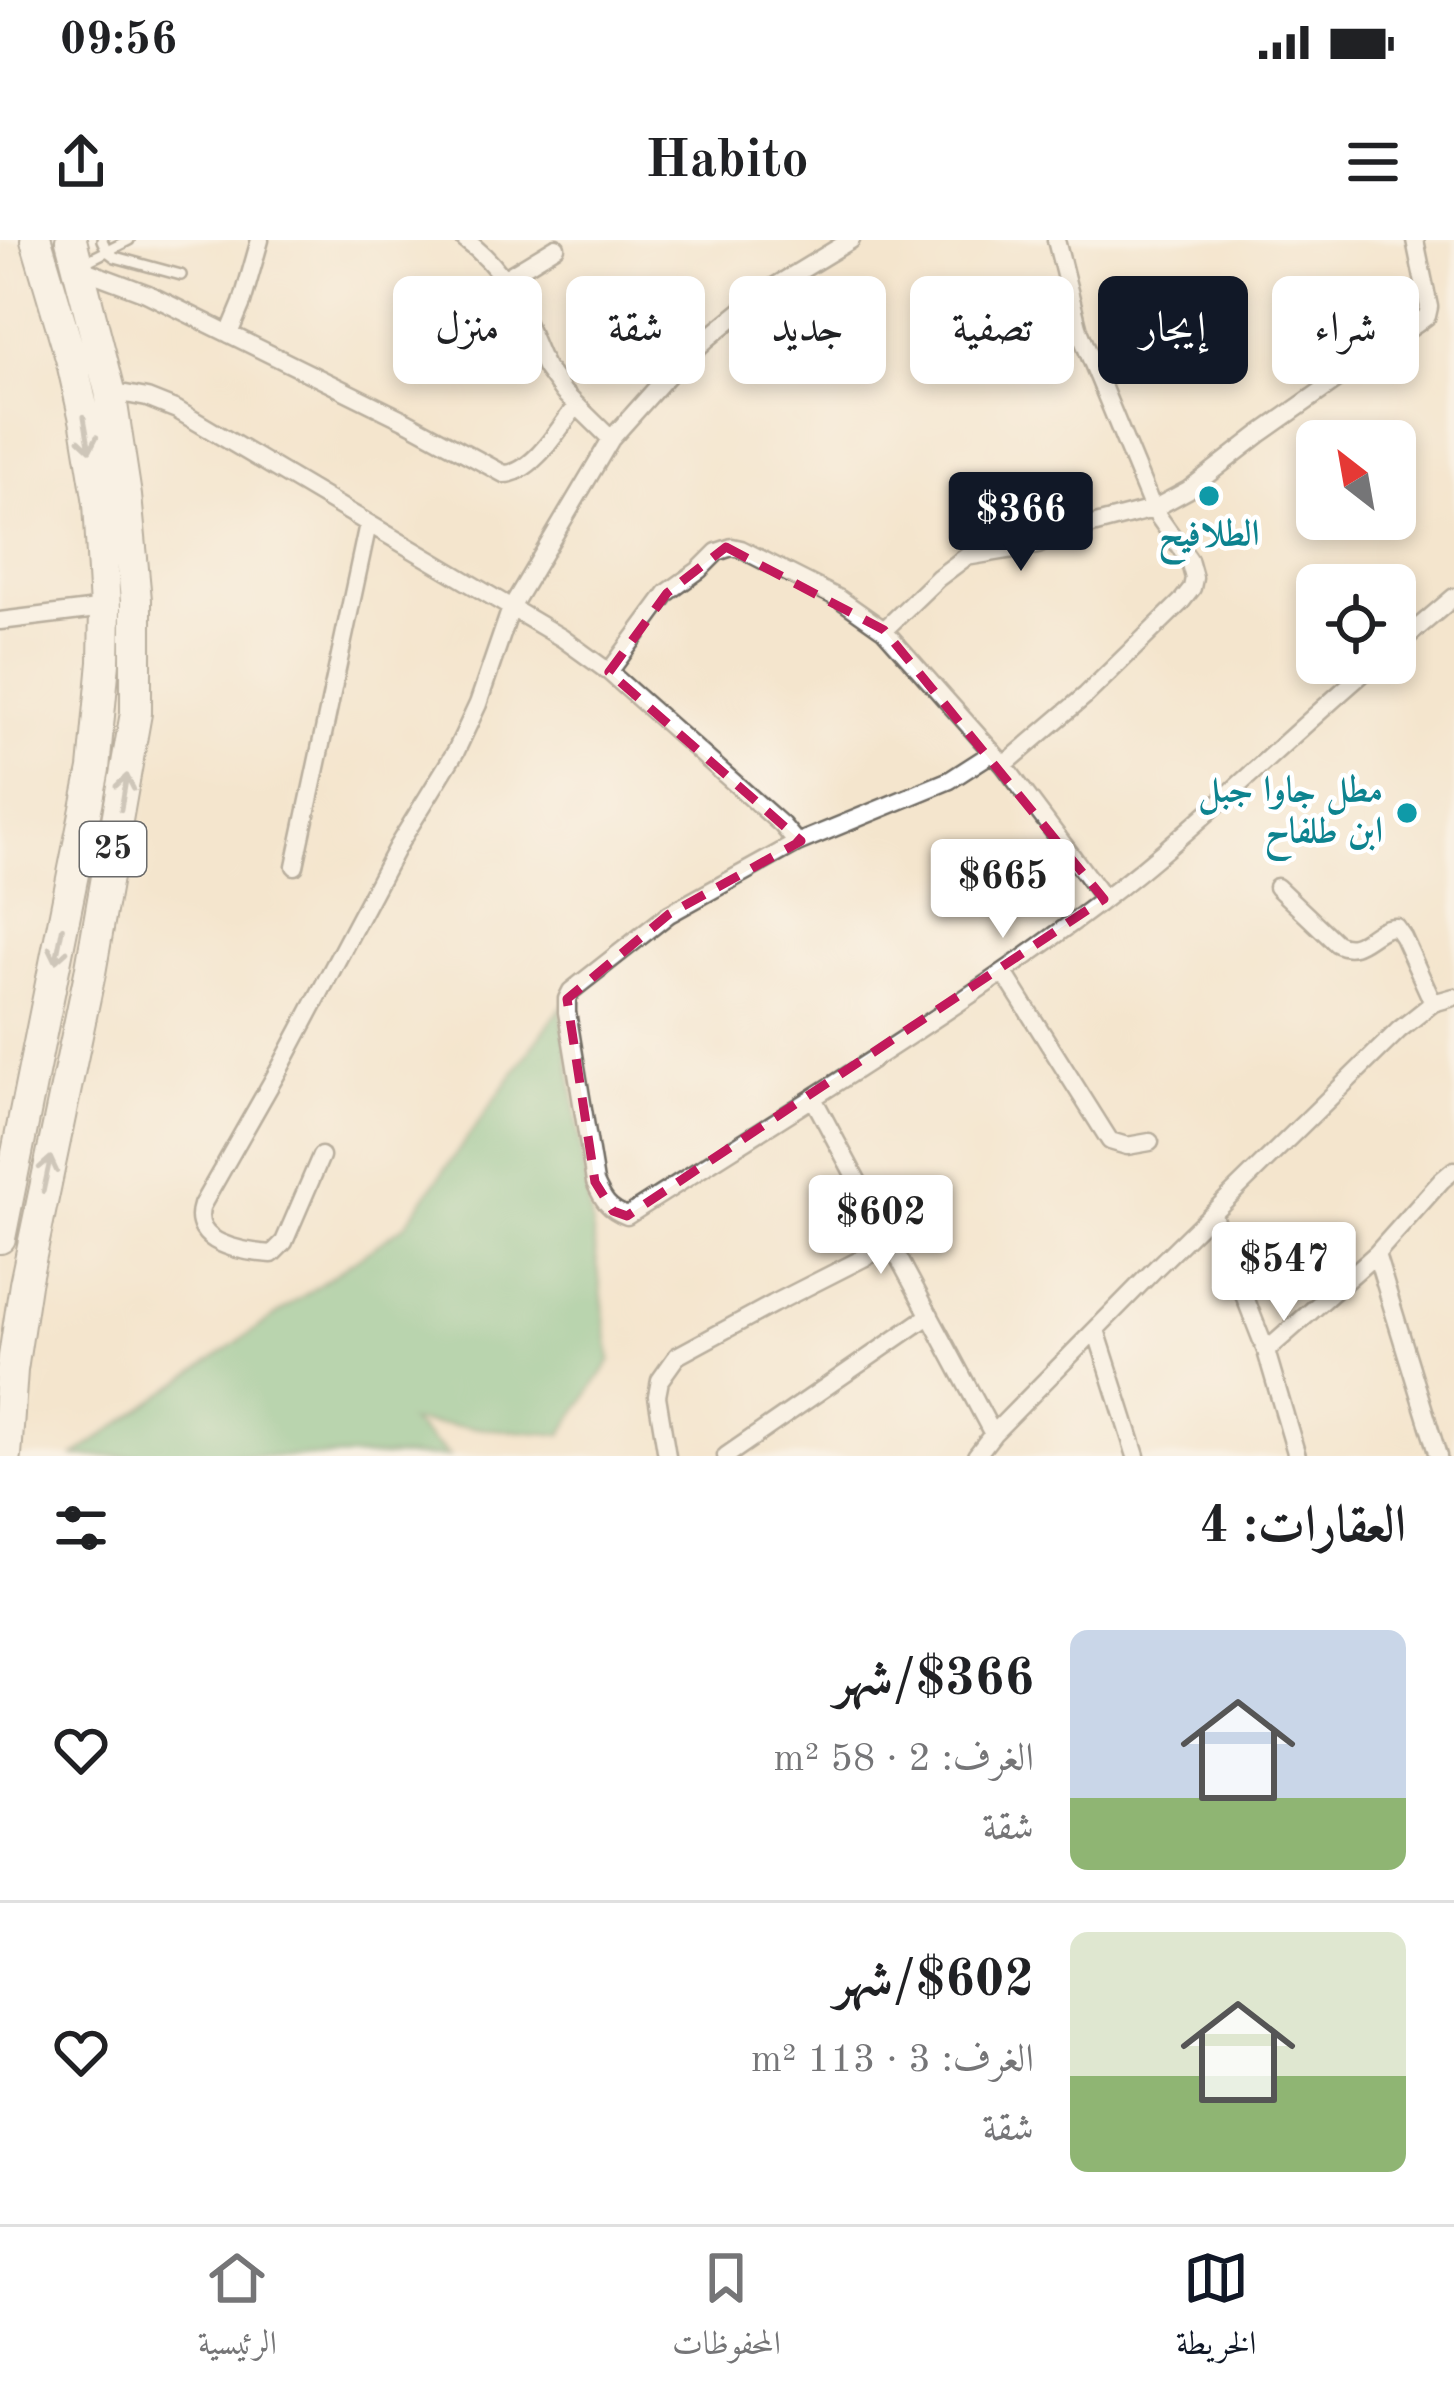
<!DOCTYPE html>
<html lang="ar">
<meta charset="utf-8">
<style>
:root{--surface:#fff;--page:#f2f2f2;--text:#202124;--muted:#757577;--line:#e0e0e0;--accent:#111827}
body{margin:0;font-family:"Old Standard TT",Amiri,serif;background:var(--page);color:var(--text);direction:rtl;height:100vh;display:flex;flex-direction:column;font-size:45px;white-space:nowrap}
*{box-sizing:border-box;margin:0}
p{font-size:39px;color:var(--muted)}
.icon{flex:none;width:66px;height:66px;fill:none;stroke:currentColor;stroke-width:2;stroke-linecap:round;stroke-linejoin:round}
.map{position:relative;height:1216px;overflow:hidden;direction:ltr}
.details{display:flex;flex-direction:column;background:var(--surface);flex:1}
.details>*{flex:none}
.guide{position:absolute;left:36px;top:36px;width:1383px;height:108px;direction:rtl;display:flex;gap:24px}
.needle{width:78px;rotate:329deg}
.fabs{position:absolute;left:1296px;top:180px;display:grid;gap:24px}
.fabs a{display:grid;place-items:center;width:120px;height:120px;border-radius:18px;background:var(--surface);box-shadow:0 6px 18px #0003;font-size:60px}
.price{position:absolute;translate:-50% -102px;padding:0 27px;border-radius:12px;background:#fff;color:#222;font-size:39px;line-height:78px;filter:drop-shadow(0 3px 6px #0008)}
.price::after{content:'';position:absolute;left:50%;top:72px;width:36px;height:27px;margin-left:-18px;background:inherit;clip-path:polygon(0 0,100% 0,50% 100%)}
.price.current{background:var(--accent);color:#fff}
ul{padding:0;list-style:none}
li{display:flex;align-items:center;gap:36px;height:300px;padding:0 48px}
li+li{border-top:3px solid var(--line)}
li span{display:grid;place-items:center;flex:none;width:336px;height:240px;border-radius:18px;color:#555}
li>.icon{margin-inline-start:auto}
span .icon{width:144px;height:144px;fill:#fffc;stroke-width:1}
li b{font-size:51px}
h2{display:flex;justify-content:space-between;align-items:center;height:144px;padding:0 48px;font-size:51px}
.chip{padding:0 42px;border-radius:18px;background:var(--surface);box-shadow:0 6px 18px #0003;font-size:42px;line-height:108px}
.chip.current{background:var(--accent);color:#fff}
.status{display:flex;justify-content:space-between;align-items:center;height:84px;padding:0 60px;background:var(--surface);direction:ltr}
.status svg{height:33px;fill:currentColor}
header{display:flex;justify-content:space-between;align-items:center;height:156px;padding:0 48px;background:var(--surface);font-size:54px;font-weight:700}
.dock{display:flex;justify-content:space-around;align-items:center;height:168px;border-top:3px solid var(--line);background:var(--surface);font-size:33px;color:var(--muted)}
.dock a{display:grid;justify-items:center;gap:6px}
.dock .current{color:var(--accent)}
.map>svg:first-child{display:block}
.forest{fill:#72be87;stroke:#4e7459;stroke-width:3}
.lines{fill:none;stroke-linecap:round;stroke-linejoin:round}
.lane-casing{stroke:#716c64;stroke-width:14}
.street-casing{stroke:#716c64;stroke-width:21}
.highway-casing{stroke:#716c64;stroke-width:34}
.lane{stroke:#fff;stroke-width:9}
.street{stroke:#fff;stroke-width:16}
.highway{stroke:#fff;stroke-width:30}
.oneway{stroke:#a0a0a0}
.marked{fill:none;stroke:#c2185b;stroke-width:9;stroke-dasharray:24 15;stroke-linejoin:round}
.culture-dot{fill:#0f9aa8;stroke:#fff;stroke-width:4.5}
.labels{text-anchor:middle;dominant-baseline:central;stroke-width:9;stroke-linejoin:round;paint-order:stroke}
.shield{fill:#fff;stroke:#6b6b6b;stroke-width:3}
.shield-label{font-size:33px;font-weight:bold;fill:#2b2b2b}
.culture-label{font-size:36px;font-weight:bold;fill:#0d838f;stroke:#fff}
</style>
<div class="status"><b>09:56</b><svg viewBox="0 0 49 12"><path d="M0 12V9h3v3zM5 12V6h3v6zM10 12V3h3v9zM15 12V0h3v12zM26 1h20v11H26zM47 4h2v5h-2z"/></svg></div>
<header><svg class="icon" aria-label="menu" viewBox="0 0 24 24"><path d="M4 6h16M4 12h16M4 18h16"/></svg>Habito<svg class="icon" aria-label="share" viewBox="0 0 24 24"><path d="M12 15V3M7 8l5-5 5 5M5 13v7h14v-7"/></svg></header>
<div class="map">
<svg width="1454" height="1216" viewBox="0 0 1454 1216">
<rect width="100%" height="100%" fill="#fff"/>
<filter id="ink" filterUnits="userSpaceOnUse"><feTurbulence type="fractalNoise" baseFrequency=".00833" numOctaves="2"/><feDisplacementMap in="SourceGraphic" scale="24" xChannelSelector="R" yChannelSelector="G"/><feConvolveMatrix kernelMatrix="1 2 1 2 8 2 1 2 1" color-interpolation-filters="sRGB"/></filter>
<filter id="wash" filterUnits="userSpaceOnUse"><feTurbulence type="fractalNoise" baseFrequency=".004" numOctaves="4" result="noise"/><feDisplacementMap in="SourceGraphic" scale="48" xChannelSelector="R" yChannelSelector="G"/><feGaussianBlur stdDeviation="2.7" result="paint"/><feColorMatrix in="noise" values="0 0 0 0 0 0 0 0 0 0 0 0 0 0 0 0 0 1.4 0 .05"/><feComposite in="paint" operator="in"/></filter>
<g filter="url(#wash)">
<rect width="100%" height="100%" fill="#f4e5cd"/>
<path class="forest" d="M561,767L611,1120L561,1195L410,1182L449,1216H74L405,985Z"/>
</g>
<g filter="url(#ink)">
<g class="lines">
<g class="lane-casing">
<path id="lane" d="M102,0L107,11L115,17L181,35
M83,23L129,0"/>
</g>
<g class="street-casing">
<path id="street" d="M465,0C513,34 522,77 545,127L564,153L611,199
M79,28L146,53L408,182L504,234C533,234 559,188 576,166
M505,38L556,7
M229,94L242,63L260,0
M979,129L1079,90
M110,151L147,158L177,170L562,398L609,432L782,585L797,603
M0,381L105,368
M884,390L938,338L966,317L1038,305L1069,291L1153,269L1188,250L1260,194L1415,85L1427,76L1429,67L1415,0
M1395,407L1454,357
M609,432L667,353L699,330L717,312L732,307L741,309L840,359L884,390L1004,525L1104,659
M992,513L950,540L797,603L669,674L571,751L567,759V772L595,942C603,960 608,969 627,976C786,874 949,776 1099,663C1197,589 1282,502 1375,423
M1004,525L1086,455L1181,362L1192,348L1194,338L1189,320L1153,269L1079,90L1056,0
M295,626L368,284
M1277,647L1336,703C1361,717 1372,686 1396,687L1403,697L1433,763
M1004,733L1110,901L1127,906L1150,902
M813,858L993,1194
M321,916L284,1002L272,1014C243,1012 189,1004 202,965L281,826L397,607L456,511L478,464L511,368L611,199L670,133L708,98L762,54L851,0
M1212,973L1266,1111L1297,1216
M1376,1014L1438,1216
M1096,1090L1136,1216
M1266,1111L1376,1014L1442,940L1454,930
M667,1216L657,1156L660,1140L677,1116L773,1064L893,1003
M726,1216L930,1075
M976,1216L993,1194L1155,1029L1399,790L1433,763L1454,757"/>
</g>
<g class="highway-casing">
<path id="highway" d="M0,998L94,529L104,422L105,368L99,263L86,184L71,118L36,0
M6,1216L12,1130L25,1044L90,733L136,473V360L126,256L110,151L71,0"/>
</g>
<use href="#lane" class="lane"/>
<use href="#street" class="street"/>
<use href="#highway" class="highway"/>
</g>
<defs><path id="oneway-shaft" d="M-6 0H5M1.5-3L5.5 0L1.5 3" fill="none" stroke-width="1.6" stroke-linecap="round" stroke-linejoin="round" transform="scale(3)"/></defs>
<g class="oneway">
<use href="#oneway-shaft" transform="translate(87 194) rotate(80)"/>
<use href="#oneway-shaft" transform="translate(124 552) rotate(-80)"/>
<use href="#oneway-shaft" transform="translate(59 705) rotate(101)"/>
<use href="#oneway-shaft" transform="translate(47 934) rotate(-78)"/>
</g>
</g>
<path d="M0 0H1454V1216H0ZM726,307L884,390L1104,659L627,976L613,971L595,942L567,759L669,674L801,601L609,432L667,353Z" fill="#f4e5cd" fill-opacity=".55" fill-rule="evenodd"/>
<path class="marked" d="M726,307L884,390L1104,659L627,976L613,971L595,942L567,759L669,674L801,601L609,432L667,353Z"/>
<g class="culture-dot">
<circle cx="1209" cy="256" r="12"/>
<circle cx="1407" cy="573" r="12"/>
</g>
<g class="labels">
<rect class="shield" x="80" y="582" width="66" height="54" rx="9"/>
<g class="shield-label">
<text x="113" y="609">25</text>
</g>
<g class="culture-label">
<text x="1209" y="296">الطلافيح</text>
<text x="1383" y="552" text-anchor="end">مطل جاوا جبل<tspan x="1383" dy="41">ابن طلفاح</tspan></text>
</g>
</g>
</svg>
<div class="fabs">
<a><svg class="needle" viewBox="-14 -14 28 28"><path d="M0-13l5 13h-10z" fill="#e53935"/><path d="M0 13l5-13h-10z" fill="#757577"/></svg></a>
<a><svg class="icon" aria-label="locate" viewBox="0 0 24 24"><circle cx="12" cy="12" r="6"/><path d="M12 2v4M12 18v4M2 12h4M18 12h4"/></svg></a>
</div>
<b class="price current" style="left:1021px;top:334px">$366</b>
<b class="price" style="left:1003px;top:701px">$665</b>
<b class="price" style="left:881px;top:1037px">$602</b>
<b class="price" style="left:1284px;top:1084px">$547</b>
<div class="guide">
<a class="chip">شراء</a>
<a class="chip current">إيجار</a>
<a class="chip">تصفية</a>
<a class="chip">جديد</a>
<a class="chip">شقة</a>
<a class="chip">منزل</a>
</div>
</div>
<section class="details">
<h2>العقارات: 4<svg class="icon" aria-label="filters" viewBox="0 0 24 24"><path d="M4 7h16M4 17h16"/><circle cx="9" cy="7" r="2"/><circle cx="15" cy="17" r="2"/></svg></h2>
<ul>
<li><span style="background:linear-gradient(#c9d6e8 70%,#8fb573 0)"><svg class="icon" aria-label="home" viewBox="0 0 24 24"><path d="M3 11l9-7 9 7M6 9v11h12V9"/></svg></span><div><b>$366/شهر</b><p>الغرف: 2 · 58 m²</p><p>شقة</p></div><svg class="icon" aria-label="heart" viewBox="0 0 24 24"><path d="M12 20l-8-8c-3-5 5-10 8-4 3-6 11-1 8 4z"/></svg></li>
<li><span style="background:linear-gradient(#dfe7d0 60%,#8fb573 0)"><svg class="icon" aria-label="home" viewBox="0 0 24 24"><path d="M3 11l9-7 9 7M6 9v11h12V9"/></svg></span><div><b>$602/شهر</b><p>الغرف: 3 · 113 m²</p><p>شقة</p></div><svg class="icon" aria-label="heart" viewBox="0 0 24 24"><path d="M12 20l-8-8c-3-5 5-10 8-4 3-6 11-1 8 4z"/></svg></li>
</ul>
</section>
<nav class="dock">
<a class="current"><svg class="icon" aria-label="map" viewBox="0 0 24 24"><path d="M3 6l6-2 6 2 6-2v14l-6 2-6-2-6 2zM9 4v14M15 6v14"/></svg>الخريطة</a>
<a><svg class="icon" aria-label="saved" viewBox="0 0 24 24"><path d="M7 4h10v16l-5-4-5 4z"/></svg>المحفوظات</a>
<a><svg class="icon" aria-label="home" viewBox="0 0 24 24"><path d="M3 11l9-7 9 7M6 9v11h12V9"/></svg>الرئيسية</a>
</nav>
